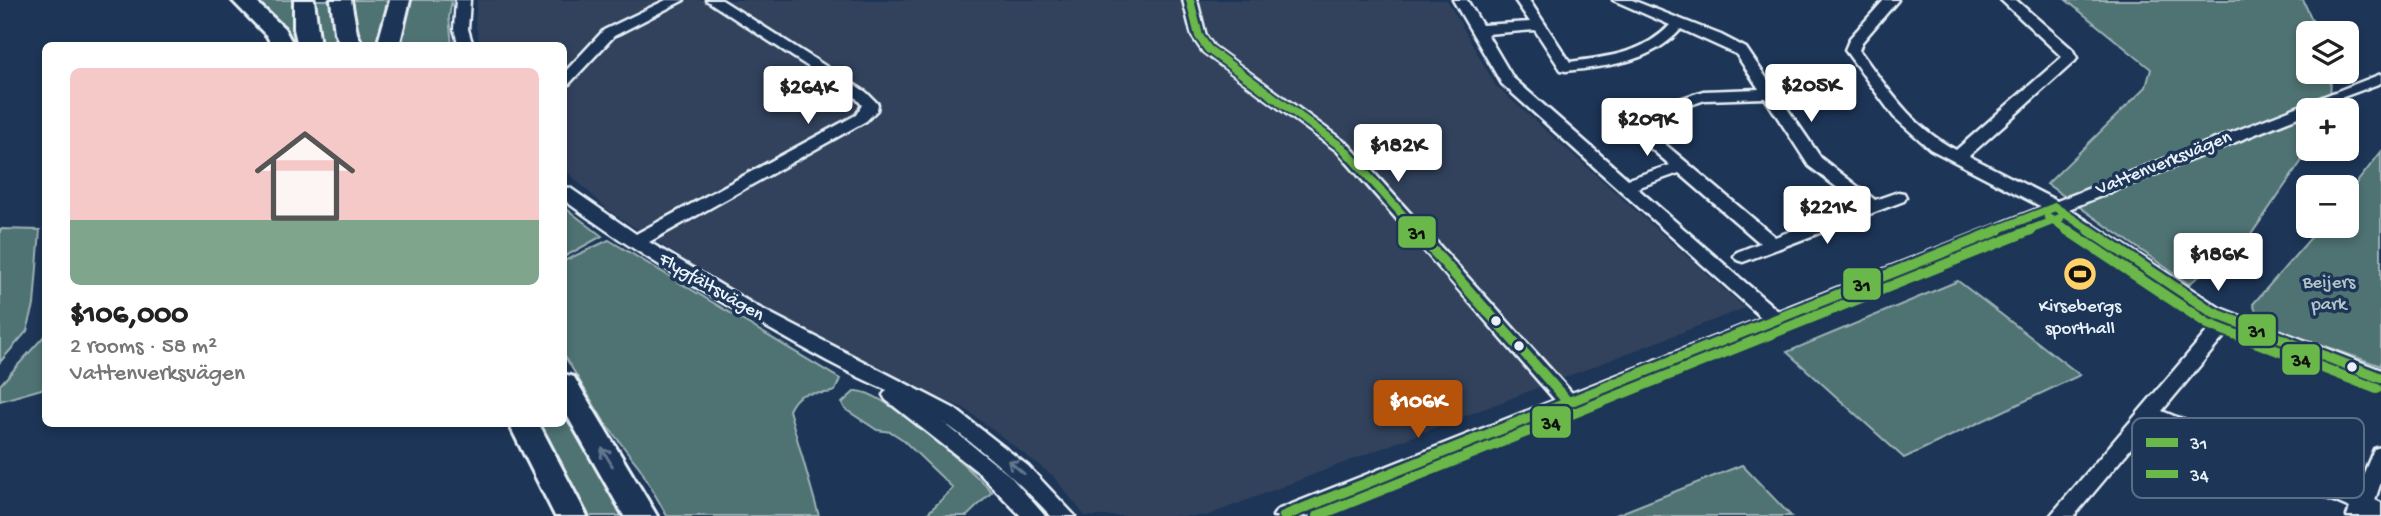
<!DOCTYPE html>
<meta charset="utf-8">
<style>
:root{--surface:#fff;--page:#f2f2f2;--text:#222;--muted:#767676;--accent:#b45309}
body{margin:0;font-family:"Gochi Hand",sans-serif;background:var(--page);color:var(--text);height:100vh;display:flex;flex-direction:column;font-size:26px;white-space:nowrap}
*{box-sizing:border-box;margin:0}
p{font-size:23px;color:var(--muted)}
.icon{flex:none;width:38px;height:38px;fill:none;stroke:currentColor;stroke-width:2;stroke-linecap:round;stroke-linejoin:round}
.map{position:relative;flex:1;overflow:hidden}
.side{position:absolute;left:42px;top:42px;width:525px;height:385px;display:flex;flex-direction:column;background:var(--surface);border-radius:10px;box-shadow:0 4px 10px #0003}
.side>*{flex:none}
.fabs{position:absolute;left:2296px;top:21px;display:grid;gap:14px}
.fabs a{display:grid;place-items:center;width:63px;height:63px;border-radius:10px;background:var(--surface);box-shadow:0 4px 10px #0003;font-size:35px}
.price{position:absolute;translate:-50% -60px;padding:0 16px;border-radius:7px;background:#fff;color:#222;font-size:23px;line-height:46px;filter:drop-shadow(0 2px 4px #0008)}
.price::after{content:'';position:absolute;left:50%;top:42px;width:21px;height:16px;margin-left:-10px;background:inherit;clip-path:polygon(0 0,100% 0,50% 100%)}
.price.active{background:var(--accent);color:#fff}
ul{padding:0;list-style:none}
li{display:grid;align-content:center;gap:14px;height:371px;padding:0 28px}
li span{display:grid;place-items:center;height:217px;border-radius:10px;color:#555}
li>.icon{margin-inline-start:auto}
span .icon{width:126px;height:126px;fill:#fffc;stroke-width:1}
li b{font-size:30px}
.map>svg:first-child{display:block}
.built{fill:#30425c}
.green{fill:#507272;stroke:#9cb2b5;stroke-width:2}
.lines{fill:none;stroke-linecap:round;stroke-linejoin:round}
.minor-casing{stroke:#e8f1f8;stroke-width:5}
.highway-casing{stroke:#e8f1f8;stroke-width:6}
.minor{fill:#1d3557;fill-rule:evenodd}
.highway{fill:#1d3557;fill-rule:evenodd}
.bus-1-far1-casing{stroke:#1d3557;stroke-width:12}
.bus-1-casing{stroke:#1d3557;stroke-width:15}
.bus-2-far1-casing{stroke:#1d3557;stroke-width:12}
.bus-2-casing{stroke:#1d3557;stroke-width:15}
.bus-1-far1{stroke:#6bb84a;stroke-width:8}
.bus-1{stroke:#6bb84a;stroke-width:10}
.bus-2-far1{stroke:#6bb84a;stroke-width:8}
.bus-2{stroke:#6bb84a;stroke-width:10}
.oneway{stroke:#64778f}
.bus-dot{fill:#e8f1f8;stroke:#1d3557;stroke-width:2.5}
.labels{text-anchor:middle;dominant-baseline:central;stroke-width:7;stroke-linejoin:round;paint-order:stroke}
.street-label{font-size:19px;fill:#e8f1f8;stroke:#1d3557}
.park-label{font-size:19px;fill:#b3c5c9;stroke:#1d3557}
.poi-label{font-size:19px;fill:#e8f1f8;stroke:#1d3557}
.key{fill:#1d3557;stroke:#5a6d87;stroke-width:2}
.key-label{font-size:19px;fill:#e8f1f8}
.line-badge{stroke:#1d3557;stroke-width:2.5}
.pale-badge-label{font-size:19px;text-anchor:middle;font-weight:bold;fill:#111}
</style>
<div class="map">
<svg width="2381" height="516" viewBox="0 0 2381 516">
<rect width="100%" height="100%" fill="#1d3557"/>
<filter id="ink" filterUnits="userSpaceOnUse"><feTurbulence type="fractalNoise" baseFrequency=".0143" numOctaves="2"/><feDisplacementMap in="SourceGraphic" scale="14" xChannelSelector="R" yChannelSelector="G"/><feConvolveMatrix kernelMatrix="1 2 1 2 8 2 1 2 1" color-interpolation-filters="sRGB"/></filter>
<g filter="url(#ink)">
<path class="built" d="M477,0H1447L1496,86L1745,308L1206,516H1085L1053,476L964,408L847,360L726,287L608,210L564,169V46L480,45L475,21Z"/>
<path class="green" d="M250,0H294L293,20L298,45H292Z
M313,0H333L342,45H319Z
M353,0H394L383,45H363L354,19Z
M405,0H452L449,17L452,45L395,46Z
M2066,0H2303L2318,33H2308V72H2331L2330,110H2308L2310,149L2250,236L2189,284L2047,184L2146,87L2151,69Z
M2381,152V366L2266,325L2258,317L2253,304L2321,226H2347V195Z
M564,207L602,236L564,257Z
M0,229L40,230L34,305L27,331L0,362Z
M609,240L840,379L835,391C814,398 802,384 789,410L819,516H667L640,468L605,423L564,355V261Z
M1958,281L2080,375L1904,458L1787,352Z
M45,335V388L0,401V385Z
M855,391C882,388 971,470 992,492L967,516H925L953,488L902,439L891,432L877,430L845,409L842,403Z
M564,409L622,516H588L540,424H564Z
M1742,465L1791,516H1613Z"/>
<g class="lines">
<g class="minor-casing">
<path id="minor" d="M456,0H470L468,29L473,46H459L454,29Z
M666,0H684L614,36L569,84L564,85V73L604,30Z
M706,0H722L866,92L878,104L877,110L866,121L649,242L756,306L955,409L1028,466L1075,516H1051C1018,481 982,449 943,422L1010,476L1045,516H1021L978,472L886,400L883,395L887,390C845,372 807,350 768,328C697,289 628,248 564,200V187L570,188L636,234L856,115L862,105L856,98Z
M1183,0H1197L1206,36L1213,46L1349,145L1572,393L1762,318L1502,84L1453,0H1467L1482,25L1530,22L1515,0H1529L1570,62C1607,57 1643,54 1670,25L1613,0H1632L1721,35L1746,48L1821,158L1875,200L1898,192L1904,193L1906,197L1904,201L1743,262L1737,260L1734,256L1737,252L1760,243L1679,173L1637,188L1778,311L2042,207L1930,149L1894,117L1845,50L1850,38L1884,0H1898L1862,42L1859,50C1887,88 1913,128 1956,150L2062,57L2001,0H2016L2072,49L2077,58L2075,61L1969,156L2057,201L2381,74V83L2308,110V113L2069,209L2220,308L2381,370V385L2232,327L2162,411L2356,492L2374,449L2381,447V482L2375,500L2381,503V516H2347L2350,508L2152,423L2074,516H2050L2216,321L2055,215L1307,516H1273L1277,510L1555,400L1337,151L1203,52L1192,36ZM1681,29L1736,54L1759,89L1703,91L1630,116L1623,123L1625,126L1670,165L1628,179L1513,78L1487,34L1535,30L1561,70L1566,71C1608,66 1651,63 1681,29ZM1765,98L1809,166L1860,205L1775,237L1640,123L1705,100Z"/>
</g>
<g class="highway-casing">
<path id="highway" d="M232,0H254L284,28L294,46H272L267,36Z
M294,0H314L320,46H298L294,29Z
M331,0H351L357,33L363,46H341L335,33Z
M390,0H410L399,46H377Z
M564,374L574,377L657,516H624L564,410Z
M509,424H539L587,516H555Z"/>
</g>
<use href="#minor" class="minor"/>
<use href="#highway" class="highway"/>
<g class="bus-1-far1-casing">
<path id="bus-1-far1" d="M1190,0L1199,36L1208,49L1343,148L1417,231
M2055,207L2091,231
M1994,231L2055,207"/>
</g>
<g class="bus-1-casing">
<path id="bus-1" d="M1415,230L1568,402
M2089,230L2214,313L2381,378
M1284,516L1999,230"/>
</g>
<g class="bus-2-far1-casing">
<path id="bus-2-far1" d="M2048,217L2069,231
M2027,231L2060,218"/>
</g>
<g class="bus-2-casing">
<path id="bus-2" d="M2067,230L2208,324L2377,389
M1317,516L2031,230"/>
</g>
<use href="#bus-1-far1" class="bus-1-far1"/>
<use href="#bus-1" class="bus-1"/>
<use href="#bus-2-far1" class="bus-2-far1"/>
<use href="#bus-2" class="bus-2"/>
</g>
<defs><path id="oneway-shaft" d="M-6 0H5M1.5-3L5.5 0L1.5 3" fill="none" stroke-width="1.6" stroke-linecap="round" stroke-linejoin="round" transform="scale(1.75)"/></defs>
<g class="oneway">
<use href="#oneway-shaft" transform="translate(607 457) rotate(-121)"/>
<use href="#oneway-shaft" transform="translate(1016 467) rotate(-140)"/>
</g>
</g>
<defs>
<g id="stadium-disc" transform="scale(1.75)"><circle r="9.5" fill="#ffd166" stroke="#1d3557"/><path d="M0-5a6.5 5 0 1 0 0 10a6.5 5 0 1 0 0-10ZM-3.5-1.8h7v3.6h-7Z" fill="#111"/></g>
</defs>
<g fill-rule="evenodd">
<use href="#stadium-disc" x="2080" y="274"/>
</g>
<g class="bus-dot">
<circle cx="1496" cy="321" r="6"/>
<circle cx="1519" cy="346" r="6"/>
<circle cx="2352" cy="367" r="6"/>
</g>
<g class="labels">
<g class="street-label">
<text transform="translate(2164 164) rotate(-22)">Vattenverksvägen</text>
<text transform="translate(711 288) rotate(30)">Flygfältsvägen</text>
</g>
<g class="park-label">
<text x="2329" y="283">Beijers<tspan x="2329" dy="22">park</tspan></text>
</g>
<g class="poi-label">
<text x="2080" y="307">Kirsebergs<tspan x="2080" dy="22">sporthall</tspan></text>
</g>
</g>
<rect x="2132" y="418" width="232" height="80" rx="10" class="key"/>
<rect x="2146" y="438" width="32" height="9" fill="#6bb84a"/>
<rect x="2146" y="470" width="32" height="8" fill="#6bb84a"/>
<g class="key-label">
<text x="2190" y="449">31</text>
<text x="2190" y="481">34</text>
</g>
<g class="line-badge">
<rect x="1397" y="215" width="40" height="34" rx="7" fill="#6bb84a"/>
<rect x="1842" y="267" width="40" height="34" rx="7" fill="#6bb84a"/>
<rect x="2237" y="313" width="40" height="34" rx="7" fill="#6bb84a"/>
<rect x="2281" y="343" width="40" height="33" rx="7" fill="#6bb84a"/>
<rect x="1531" y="405" width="41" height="34" rx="7" fill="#6bb84a"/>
</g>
<g class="pale-badge-label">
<text x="1417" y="239">31</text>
<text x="1862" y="291">31</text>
<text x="2257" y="337">31</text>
<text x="2301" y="366">34</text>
<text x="1551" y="429">34</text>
</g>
</svg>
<div class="fabs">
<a><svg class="icon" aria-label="layers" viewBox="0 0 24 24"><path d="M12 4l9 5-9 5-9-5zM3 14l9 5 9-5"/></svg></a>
<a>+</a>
<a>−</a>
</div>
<b class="price" style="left:1811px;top:124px">$205K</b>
<b class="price" style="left:808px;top:126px">$264K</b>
<b class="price" style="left:1647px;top:158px">$209K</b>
<b class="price" style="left:1398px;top:184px">$182K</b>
<b class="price" style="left:1827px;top:246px">$221K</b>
<b class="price" style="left:2218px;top:293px">$186K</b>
<b class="price active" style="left:1418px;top:440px">$106K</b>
<section class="side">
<ul>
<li><span style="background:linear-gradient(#f6c9c9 70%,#7fa58c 0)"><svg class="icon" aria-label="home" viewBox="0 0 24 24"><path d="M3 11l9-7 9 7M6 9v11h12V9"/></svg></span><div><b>$106,000</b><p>2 rooms · 58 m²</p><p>Vattenverksvägen</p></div></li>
</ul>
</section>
</div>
